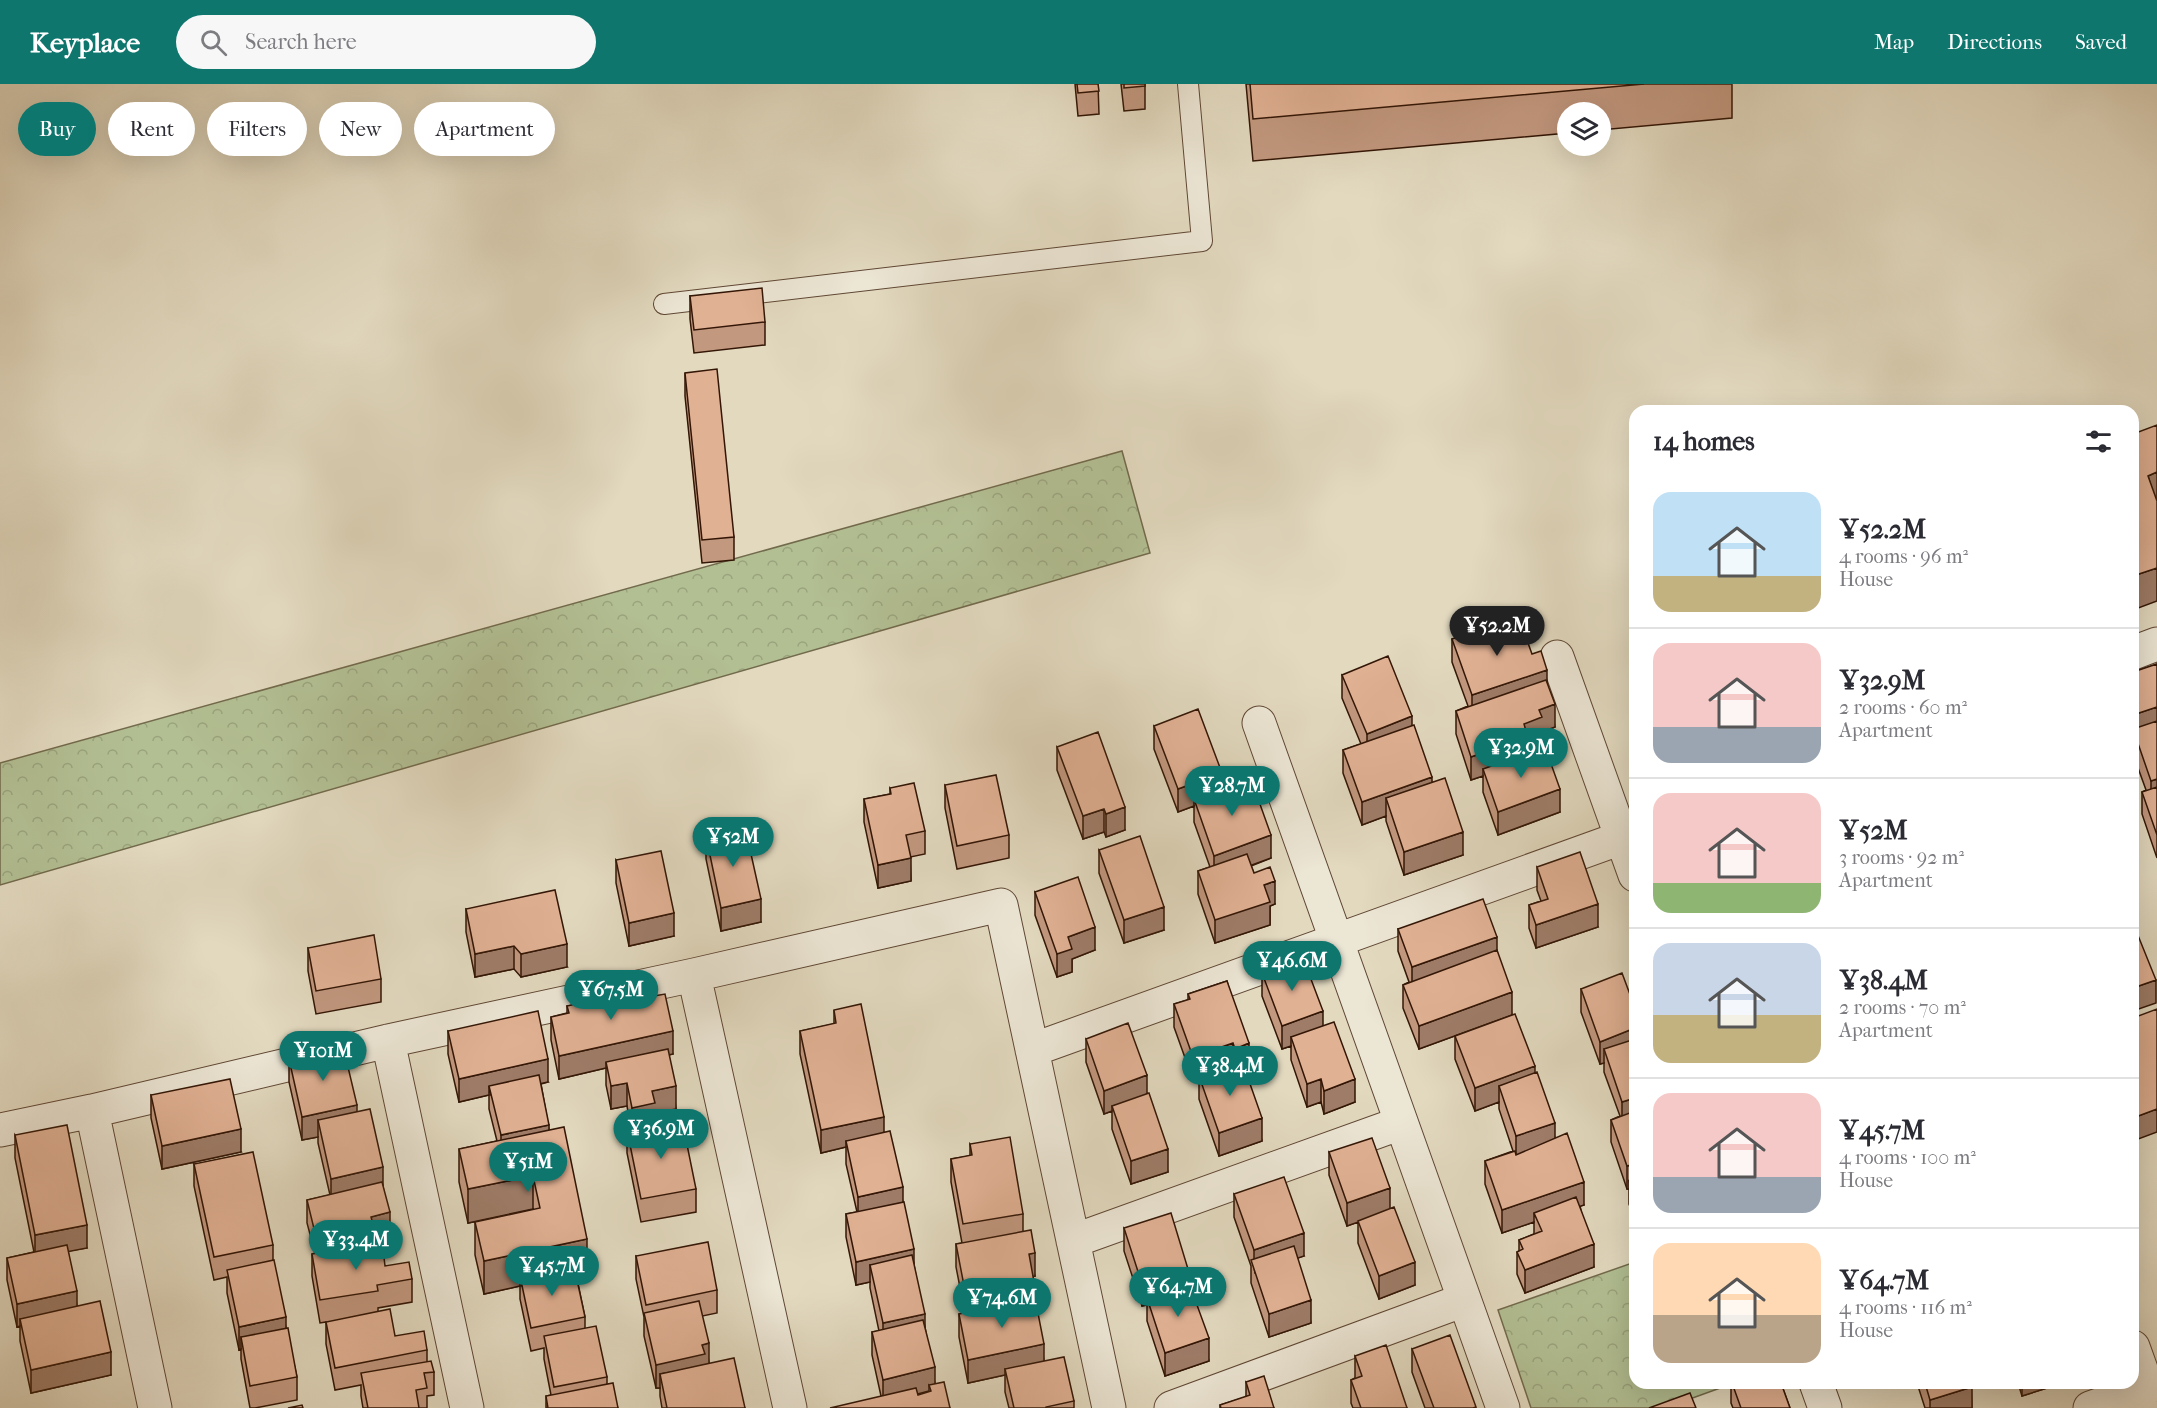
<!DOCTYPE html>
<meta charset="utf-8">
<style>
:root{--surface:#fff;--page:#f7f7f7;--text:#2b2b33;--muted:#7c7c81;--line:#e1e1e2;--accent:#0f766e}
body{margin:0;font-family:"IM FELL French Canon",serif;background:var(--page);color:var(--text);height:100vh;display:flex;flex-direction:column;font-size:22px;white-space:nowrap}
*{box-sizing:border-box;margin:0}
p{font-size:20px;color:var(--muted)}
.icon{flex:none;width:33px;height:33px;fill:none;stroke:currentColor;stroke-width:2;stroke-linecap:round;stroke-linejoin:round}
.map{position:relative;flex:1;overflow:hidden}
.side{position:absolute;left:1629px;top:321px;width:510px;height:984px;display:flex;flex-direction:column;background:var(--surface);border-radius:18px;box-shadow:0 6px 24px #0002}
.side>*{flex:none}
.top-card{position:absolute;left:18px;top:18px;width:570px;height:54px;display:flex;gap:12px}
.controls{position:absolute;left:1557px;top:18px;display:grid;gap:12px}
.controls a{display:grid;place-items:center;width:54px;height:54px;border-radius:50%;background:var(--surface);box-shadow:0 6px 24px #0002;font-size:30px}
.price{position:absolute;translate:-50% -51px;padding:0 14px;border-radius:21px;background:var(--accent);color:#fff;font-size:20px;line-height:39px;filter:drop-shadow(0 2px 3px #0008)}
.price::after{content:'';position:absolute;left:50%;top:36px;width:18px;height:14px;margin-left:-9px;background:inherit;clip-path:polygon(0 0,100% 0,50% 100%)}
.price.active{background:#222;color:#fff}
ul{padding:0;list-style:none}
li{display:flex;align-items:center;gap:18px;height:150px;padding:0 24px}
li+li{border-top:2px solid var(--line)}
li span{display:grid;place-items:center;flex:none;width:168px;height:120px;border-radius:18px;color:#555}
li>.icon{margin-inline-start:auto}
span .icon{width:72px;height:72px;fill:#fffc;stroke-width:1}
li b{font-size:26px}
h2{display:flex;justify-content:space-between;align-items:center;height:72px;padding:0 24px;font-size:26px}
.chip{padding:0 21px;border-radius:27px;background:var(--surface);box-shadow:0 6px 24px #0002;font-size:21px;line-height:54px}
.chip.active{background:var(--accent);color:#fff}
header{display:flex;align-items:center;gap:36px;box-sizing:border-box;height:84px;padding:0 30px;background:var(--accent);color:#fff}
header strong{font-size:28px}
nav{display:flex;gap:33px;margin-inline-start:auto;font-size:21px}
.search{width:420px;height:54px;background:var(--page);display:flex;align-items:center;gap:15px;box-sizing:border-box;padding:0 21px;border-radius:33px;color:var(--muted);font-size:22px}
.map>svg:first-child{display:block}
.forest{fill:url(#forest-crowns);stroke:#726a4c;stroke-width:1.5}
.lines{fill:none;stroke-linecap:round;stroke-linejoin:round}
.service-casing{stroke:#5f4734;stroke-width:22}
.minor-casing{stroke:#5f4734;stroke-width:35}
.service{stroke:#ece6d5;stroke-width:20}
.minor{stroke:#ece6d5;stroke-width:33}
.wall{fill:#c2987f;stroke:#331606;stroke-width:1.5}
.shaded-wall{fill:#9e7c68;stroke:#331606;stroke-width:1.5}
.building{fill:#e1b194;stroke:#331606;stroke-width:1.5}
</style>
<header>
<strong>Keyplace</strong>
<div class="search"><svg class="icon" aria-label="search" viewBox="0 0 24 24"><circle cx="10" cy="10" r="6"/><path d="M15 15l6 6"/></svg>Search here</div>
<nav><a>Map</a><a>Directions</a><a>Saved</a></nav>
</header>
<div class="map">
<svg width="2157" height="1324" viewBox="0 0 2157 1324">
<defs>
<pattern id="forest-crowns" width="20" height="18" patternUnits="userSpaceOnUse" patternTransform="scale(1.5)"><rect width="20" height="18" fill="#b2bf93"/><path d="M2 6a3 3 0 1 1 6 0M12 15a3 3 0 1 1 6 0" fill="none" stroke="#9aa37d"/></pattern>
</defs>
<rect width="100%" height="100%" fill="#e2d9bf"/>
<filter id="stains"><feTurbulence type="fractalNoise" baseFrequency=".00333" numOctaves="4"/><feColorMatrix values="0 0 0 0 .2 0 0 0 0 .09 0 0 0 0 .02 0 0 0 .5 -.17"/></filter>
<radialGradient id="worn" r=".72"><stop offset=".6" stop-color="#630" stop-opacity="0"/><stop offset="1" stop-color="#630" stop-opacity=".3"/></radialGradient>
<path class="forest" d="M1122,367L1150,469L0,801V679Z
M1635,1178V1299H1734L1665,1324H1531L1498,1226Z"/>
<g class="lines">
<g class="service-casing">
<path id="service" d="M664,220L1202,157L1188,0"/>
</g>
<g class="minor-casing">
<path id="minor" d="M2133,569L2157,560
M1557,573L1635,791
M1259,639L1503,1324
M694,891L790,1324
M388,957L467,1324
M1032,966L1635,749
M92,1027L155,1324
M0,1046L92,1027L388,957L694,891L1001,821L1109,1324
M1073,1157L1401,1039
M2133,1263L2155,1324
M1816,1299L1825,1324
M1171,1324L1464,1216
M2090,1324L2157,1300"/>
</g>
<use href="#service" class="service"/>
<use href="#minor" class="minor"/>
</g>
<path class="wall" d="M1075,0H1098L1099,30L1078,32Z
M1121,0H1145V25L1124,27Z
M1246,0H1732V34L1600,46V28H1568V49L1253,77Z
M690,212L765,238V261L694,269L690,235Z
M685,289L734,453V476L702,479L685,312Z
M1492,546L1532,570L1547,597L1555,643L1542,648V656L1529,661V668L1560,728L1498,751L1483,708V692L1471,696L1456,650V627L1468,622L1452,578V555Z
M2157,580V774L2142,730V708L2146,706L2133,670V588Z
M1342,591L1412,642L1432,698L1463,771L1404,791L1386,737V732L1362,741L1343,689V666L1361,660L1342,614Z
M1154,642L1222,705L1271,774L1251,782L1254,789L1275,820L1270,822V841L1215,859L1198,810V787L1210,783L1194,738V722L1178,728L1154,665Z
M1057,663L1125,746L1106,753L1104,748L1083,755L1057,686Z
M945,701L1009,751V774L957,785L945,724Z
M890,704L925,747V770L910,773L911,797L878,804L864,738V715L890,710Z
M706,752L761,838L721,847L706,775Z
M1099,766L1164,846L1124,859L1099,789Z
M616,776L674,852L629,862L616,799Z
M1537,783L1598,843L1536,864L1529,844V821L1541,817L1537,806Z
M1035,808L1095,866L1072,875V888L1057,893L1035,831Z
M466,825L567,883L521,893L514,885L475,893L466,848Z
M1398,845L1497,867L1512,931L1419,965L1403,924V901L1409,898L1398,867Z
M308,864L381,895V918L316,930L308,887Z
M1262,889L1323,942L1355,1018L1324,1030L1321,1018L1307,1023L1291,976V962L1282,965L1262,912Z
M1227,897L1249,982L1244,984L1262,1057L1219,1072L1199,1015V994L1193,996L1174,943V920L1188,916V910Z
M1581,905L1635,924V1135L1629,1120V1105H1627L1611,1058V1036L1620,1032L1604,988V979L1600,980L1581,928Z
M648,913L673,970L669,971L676,1025L655,1029V1041L696,1105V1128L641,1138L627,1069V1046L631,1045L627,1022L611,1025L606,1001V984L559,995L551,956V933L567,929V922Z
M834,926L884,1049L903,1118L935,1300L950,1324L881,1312L872,1271V1248L879,1247L870,1204V1198L856,1201L846,1153V1130L857,1128L846,1080V1063L821,1069L800,970V947L834,940Z
M448,947L548,998L541,1000L549,1046L587,1188L576,1190L585,1233V1244L607,1293V1301L618,1324H546V1312L551,1311L544,1275V1264L531,1267L520,1215V1202L484,1210L475,1171V1138L533,1126V1125L468,1139L459,1098V1065L497,1057L489,1025V1011L459,1018L448,970Z
M1455,952L1535,989L1555,1054L1584,1121L1580,1122L1594,1183L1525,1209L1517,1190V1168L1519,1167V1156L1534,1150V1138L1502,1149L1485,1100V1077L1513,1067L1499,1025V1018L1475,1027L1455,975Z
M1086,955L1147,1009L1168,1088L1131,1100L1112,1045V1027L1104,1030L1086,978Z
M289,975L357,1028L383,1102L390,1151L375,1155V1159L385,1182L412,1195V1218L378,1224V1228L395,1252L427,1266V1278L434,1288V1311L427,1312V1324H363L361,1312V1301L335,1306L326,1260V1238L320,1239L312,1192V1170L315,1169L307,1139V1116L330,1111L318,1059V1053L302,1056L289,998Z
M151,1011L241,1068L162,1085L151,1034Z
M15,1051L87,1164L68,1167L77,1222L111,1291L31,1309L20,1257V1242L17,1243L7,1196V1174L34,1168L15,1074Z
M970,1060L1023,1130V1147L1035,1192H1033L1034,1198V1214L1044,1277L1074,1317V1324H1009L1005,1308V1291L968,1299L959,1253V1230L965,1229L956,1183V1160L962,1159L951,1098V1075L970,1072Z
M1329,1068L1390,1125L1415,1201L1379,1215L1358,1159V1138L1347,1142L1329,1091Z
M194,1080L273,1161V1177L286,1244L297,1293V1316L255,1324H250L241,1275V1265L239,1266L227,1209V1193L214,1196L194,1102Z
M1234,1110L1304,1172L1297,1174L1311,1239L1269,1253L1251,1199V1182L1234,1133Z
M1124,1144L1188,1199L1209,1277L1165,1292L1147,1237V1221L1142,1222L1124,1167Z
M636,1172L717,1206V1229L702,1232L709,1279L745,1324H662L660,1312V1304H656L644,1252V1233L636,1195Z
M1412,1265L1476,1324H1425L1412,1288Z
M1355,1272L1407,1324H1353L1351,1319V1296L1355,1294Z
M1246,1298L1274,1324H1220V1321L1246,1313Z
M1731,1299H1781L1790,1324H1733L1731,1319Z
M1917,1299H1971L1972,1324H1925Z
M2018,1299H2063L2022,1312Z"/>
<path class="shaded-wall" d="M2157,388V422L2148,392Z
M2157,484V517L2133,526V492Z
M1547,586V609L1472,634V611Z
M1555,620V643L1542,648V656L1529,661V681L1495,692V669L1524,640L1539,626Z
M2157,623V646L2133,647V631Z
M1412,632V655L1367,673V650Z
M1493,665V688L1483,685V692L1471,696V673Z
M1222,689V712L1194,715V722L1178,728V705Z
M1432,693V716L1386,714V732L1362,741V718Z
M2157,695V718L2151,720V697Z
M1560,705V728L1498,751V728Z
M1125,723V746L1106,753V730Z
M1104,725V748L1083,755V732Z
M1463,748V771L1404,791V768Z
M1271,751V774L1214,795V772Z
M911,774V797L878,804V781Z
M1275,797V820L1270,822V841L1215,859V836L1264,801Z
M761,815V838L721,847V824Z
M1598,820V843L1536,864V841Z
M1164,823V846L1124,859V836Z
M674,829V852L629,862V839Z
M2136,836V859L2133,860V837Z
M1095,843V866L1072,875V888L1057,893V870L1068,853Z
M1497,853V876L1412,906V883Z
M567,860V883L521,893V870Z
M514,862V885L475,893V870Z
M2156,896V919L2133,927V904Z
M1512,908V931L1419,965V942Z
M1323,927V950L1291,953V962L1282,965V942Z
M1635,944V967L1604,965V979L1600,980V958Z
M673,947V970L607,984L606,978V984L559,995V972Z
M1233,959V982L1193,996V973Z
M1249,959V982L1235,988V965Z
M548,975V998L491,1011L489,1002V1011L459,1018V995Z
M1535,982V1005L1499,1002V1018L1475,1027V1004Z
M1147,991V1014L1112,1022V1027L1104,1030V1007Z
M1321,995V1018L1307,1023V1000Z
M1355,995V1018L1324,1030V1007Z
M627,999V1022L611,1025V1002Z
M676,1002V1025L655,1029V1042L632,1047V1024L652,1007Z
M1635,1014V1037L1622,1041V1018Z
M357,1021V1044L318,1036V1053L302,1056V1033Z
M2157,1025V1048L2133,1057V1034Z
M884,1033V1055L846,1057V1063L821,1069V1046Z
M1262,1034V1057L1219,1072V1049Z
M1555,1039V1062L1516,1075V1052Z
M549,1041V1064L501,1074V1051Z
M241,1045V1068L162,1085V1062Z
M1168,1065V1088L1131,1100V1077Z
M1635,1080V1103L1629,1097V1105H1627V1082Z
M383,1083V1106L331,1118V1095Z
M533,1092V1125L468,1139V1105Z
M1584,1098V1121L1538,1137L1534,1129V1138L1502,1149V1126Z
M903,1103V1126L858,1136V1113Z
M1390,1104V1127L1347,1142V1119Z
M390,1128V1151L375,1155V1170L318,1184V1161L371,1133Z
M87,1141V1164L35,1174V1151Z
M1304,1149V1172L1255,1189L1254,1183V1166Z
M587,1155V1188L522,1202L520,1192V1202L484,1210V1177Z
M1594,1160V1183L1525,1209V1186Z
M914,1165V1188L870,1181V1198L856,1201V1178Z
M1035,1169V1192L1029,1193V1170Z
M1415,1178V1201L1379,1215V1192Z
M1188,1185V1208L1147,1214V1221L1142,1222V1200Z
M77,1207V1230L20,1235V1242L17,1243V1220Z
M1311,1216V1239L1269,1253V1230Z
M925,1230V1252L883,1262V1239Z
M286,1233V1256L241,1253V1265L239,1266V1243Z
M1209,1254V1277L1165,1292V1269Z
M709,1259V1282L660,1290V1304H656V1281L702,1261Z
M1044,1260V1282L1005,1285V1291L968,1299V1276Z
M111,1268V1291L31,1309V1286Z
M935,1283V1305L929,1301V1307L883,1319V1296Z
M2022,1299H2063L2022,1312Z
M1972,1303V1324H1930V1316Z"/>
<path class="building" d="M1077,0H1098L1099,7L1078,9Z
M1124,0H1145V2L1124,4Z
M1250,0H1644L1253,35Z
M762,204L765,238L694,246L690,212Z
M717,285L734,453L702,456L685,289Z
M2157,341V388L2148,392L2157,417V484L2133,492V350Z
M1520,537L1532,570L1541,567L1547,586L1472,611L1452,555L1491,542L1492,546Z
M1388,572L1412,632L1367,650L1342,591Z
M2157,580V623L2133,631V588Z
M1546,596L1555,620L1539,626L1542,633L1524,640L1529,658L1495,669L1493,665L1471,673L1456,627Z
M1198,625L1222,689L1178,705L1154,642Z
M2157,637V695L2151,697L2133,645Z
M1414,641L1432,693L1362,718L1343,666Z
M1098,648L1125,723L1106,730L1104,725L1083,732L1057,663Z
M1545,663L1560,705L1498,728L1483,685Z
M996,691L1009,751L957,762L945,701Z
M1445,694L1463,748L1404,768L1386,714Z
M1251,695L1271,751L1214,772L1194,715Z
M914,699L925,747L906,751L911,774L878,781L864,715L891,710L890,704Z
M2157,703V751L2142,708Z
M745,743L761,815L721,824L706,752Z
M1140,752L1164,823L1124,836L1099,766Z
M661,767L674,829L629,839L616,776Z
M1580,768L1598,820L1536,841L1529,821L1548,815L1537,783Z
M1247,770L1254,789L1270,783L1275,797L1264,801L1270,818L1215,836L1198,787Z
M1078,793L1095,843L1068,853L1072,865L1057,870L1035,808Z
M555,806L567,860L521,870L514,862L475,870L466,825Z
M1483,815L1497,853L1412,883L1398,845Z
M2137,849L2156,896L2133,904V850Z
M374,851L381,895L316,907L308,864Z
M1497,866L1512,908L1419,942L1403,901Z
M1303,874L1323,927L1282,942L1262,889Z
M1622,889L1635,924V944L1600,958L1581,905Z
M1227,897L1249,959L1235,965L1233,959L1193,973L1174,920L1190,915L1188,910Z
M647,904L648,913L665,910L673,947L559,972L551,933L569,929L567,922Z
M861,920L884,1033L821,1046L800,947L836,939L834,926Z
M2157,925V1025L2133,1034V934Z
M538,927L548,975L459,995L448,947Z
M1515,930L1535,982L1475,1004L1455,952Z
M1334,938L1355,995L1324,1007L1321,995L1307,1000L1291,953Z
M1128,939L1147,991L1104,1007L1086,955Z
M1635,955V1014L1622,1018L1604,965Z
M343,962L357,1021L302,1033L289,975Z
M668,965L676,1002L652,1007L655,1019L632,1024L627,999L611,1002L606,978Z
M1242,977L1262,1034L1219,1049L1199,992Z
M1537,988L1555,1039L1516,1052L1499,1002Z
M539,991L549,1041L501,1051L489,1002Z
M230,995L241,1045L162,1062L151,1011Z
M1149,1009L1168,1065L1131,1077L1112,1022Z
M370,1025L383,1083L331,1095L318,1036Z
M1635,1027V1080L1627,1082L1611,1036Z
M682,1036L696,1105L641,1115L627,1046Z
M67,1041L87,1141L35,1151L15,1051Z
M564,1043L587,1155L484,1177L475,1138L540,1124L533,1092L468,1105L459,1065Z
M890,1047L903,1103L858,1113L846,1057Z
M1567,1049L1584,1098L1502,1126L1485,1077L1515,1067L1516,1071Z
M1010,1053L1023,1130L963,1140L951,1075L972,1071L970,1060Z
M1372,1054L1390,1104L1347,1119L1329,1068Z
M253,1068L273,1161L214,1173L194,1080Z
M1284,1093L1304,1149L1254,1166L1234,1110Z
M1635,1095V1113L1629,1097Z
M382,1098L390,1128L371,1133L375,1147L318,1161L307,1116Z
M1576,1113L1594,1160L1525,1186L1517,1168L1523,1165L1519,1156L1542,1147L1534,1129Z
M904,1118L914,1165L856,1178L846,1130Z
M1394,1123L1415,1178L1379,1192L1358,1137Z
M1171,1129L1188,1185L1142,1200L1124,1144Z
M1031,1146L1035,1169L1029,1170L1034,1198L966,1212L956,1160Z
M382,1157L385,1182L409,1178L412,1195L377,1201L378,1207L320,1216L312,1170Z
M708,1158L717,1206L646,1221L636,1172Z
M67,1161L77,1207L17,1220L7,1174Z
M1294,1162L1311,1216L1269,1230L1251,1176Z
M912,1171L925,1230L883,1239L870,1181Z
M274,1176L286,1233L239,1243L227,1186Z
M574,1182L585,1233L531,1244L520,1192Z
M1189,1199L1209,1254L1165,1269L1147,1214Z
M1035,1214L1044,1260L968,1276L959,1230Z
M100,1217L111,1268L31,1286L20,1235Z
M699,1217L709,1259L702,1261L705,1270L656,1281L644,1229Z
M390,1225L395,1252L424,1247L427,1266L335,1284L326,1238Z
M923,1236L935,1283L883,1296L872,1248Z
M596,1242L607,1293L554,1303L544,1252Z
M288,1244L297,1293L250,1302L241,1253Z
M1450,1251L1476,1323L1473,1324H1434L1412,1265Z
M1386,1261L1407,1324H1361L1351,1296L1362,1292L1355,1272Z
M1064,1273L1074,1317L1046,1323V1324H1014L1005,1285Z
M734,1274L745,1324H667L660,1290Z
M431,1277L434,1288L424,1289L427,1304L416,1306L419,1324H368L361,1289Z
M1264,1292L1274,1324H1221L1220,1321L1250,1311L1246,1298Z
M944,1298L950,1324H830L916,1304L918,1311L931,1307L929,1301Z
M613,1299L618,1324H548L546,1312Z
M1732,1299H1781L1790,1324H1741Z
M1925,1299H1971L1972,1303L1930,1316Z
M1690,1309L1696,1324H1649Z
M302,1321L303,1324H288Z"/>
<rect width="100%" height="100%" filter="url(#stains)"/>
<rect width="100%" height="100%" fill="url(#worn)"/>
</svg>
<div class="controls">
<a><svg class="icon" aria-label="layers" viewBox="0 0 24 24"><path d="M12 4l9 5-9 5-9-5zM3 14l9 5 9-5"/></svg></a>
</div>
<b class="price active" style="left:1497px;top:573px">¥52.2M</b>
<b class="price" style="left:1521px;top:695px">¥32.9M</b>
<b class="price" style="left:1232px;top:733px">¥28.7M</b>
<b class="price" style="left:733px;top:784px">¥52M</b>
<b class="price" style="left:1292px;top:908px">¥46.6M</b>
<b class="price" style="left:611px;top:937px">¥67.5M</b>
<b class="price" style="left:323px;top:998px">¥101M</b>
<b class="price" style="left:1230px;top:1013px">¥38.4M</b>
<b class="price" style="left:661px;top:1076px">¥36.9M</b>
<b class="price" style="left:528px;top:1109px">¥51M</b>
<b class="price" style="left:356px;top:1187px">¥33.4M</b>
<b class="price" style="left:552px;top:1213px">¥45.7M</b>
<b class="price" style="left:1178px;top:1234px">¥64.7M</b>
<b class="price" style="left:1002px;top:1245px">¥74.6M</b>
<div class="top-card">
<a class="chip active">Buy</a>
<a class="chip">Rent</a>
<a class="chip">Filters</a>
<a class="chip">New</a>
<a class="chip">Apartment</a>
</div>
<section class="side">
<h2>14 homes<svg class="icon" aria-label="filters" viewBox="0 0 24 24"><path d="M4 7h16M4 17h16"/><circle cx="9" cy="7" r="2"/><circle cx="15" cy="17" r="2"/></svg></h2>
<ul>
<li><span style="background:linear-gradient(#bfe0f5 70%,#c2b280 0)"><svg class="icon" aria-label="home" viewBox="0 0 24 24"><path d="M3 11l9-7 9 7M6 9v11h12V9"/></svg></span><div><b>¥52.2M</b><p>4 rooms · 96 m²</p><p>House</p></div></li>
<li><span style="background:linear-gradient(#f6c9c9 70%,#9aa5b1 0)"><svg class="icon" aria-label="home" viewBox="0 0 24 24"><path d="M3 11l9-7 9 7M6 9v11h12V9"/></svg></span><div><b>¥32.9M</b><p>2 rooms · 60 m²</p><p>Apartment</p></div></li>
<li><span style="background:linear-gradient(#f6c9c9 75%,#8fb573 0)"><svg class="icon" aria-label="home" viewBox="0 0 24 24"><path d="M3 11l9-7 9 7M6 9v11h12V9"/></svg></span><div><b>¥52M</b><p>3 rooms · 92 m²</p><p>Apartment</p></div></li>
<li><span style="background:linear-gradient(#c9d6e8 60%,#c2b280 0)"><svg class="icon" aria-label="home" viewBox="0 0 24 24"><path d="M3 11l9-7 9 7M6 9v11h12V9"/></svg></span><div><b>¥38.4M</b><p>2 rooms · 70 m²</p><p>Apartment</p></div></li>
<li><span style="background:linear-gradient(#f6c9c9 70%,#9aa5b1 0)"><svg class="icon" aria-label="home" viewBox="0 0 24 24"><path d="M3 11l9-7 9 7M6 9v11h12V9"/></svg></span><div><b>¥45.7M</b><p>4 rooms · 100 m²</p><p>House</p></div></li>
<li><span style="background:linear-gradient(#ffd9b3 60%,#b9a48a 0)"><svg class="icon" aria-label="home" viewBox="0 0 24 24"><path d="M3 11l9-7 9 7M6 9v11h12V9"/></svg></span><div><b>¥64.7M</b><p>4 rooms · 116 m²</p><p>House</p></div></li>
</ul>
</section>
</div>
